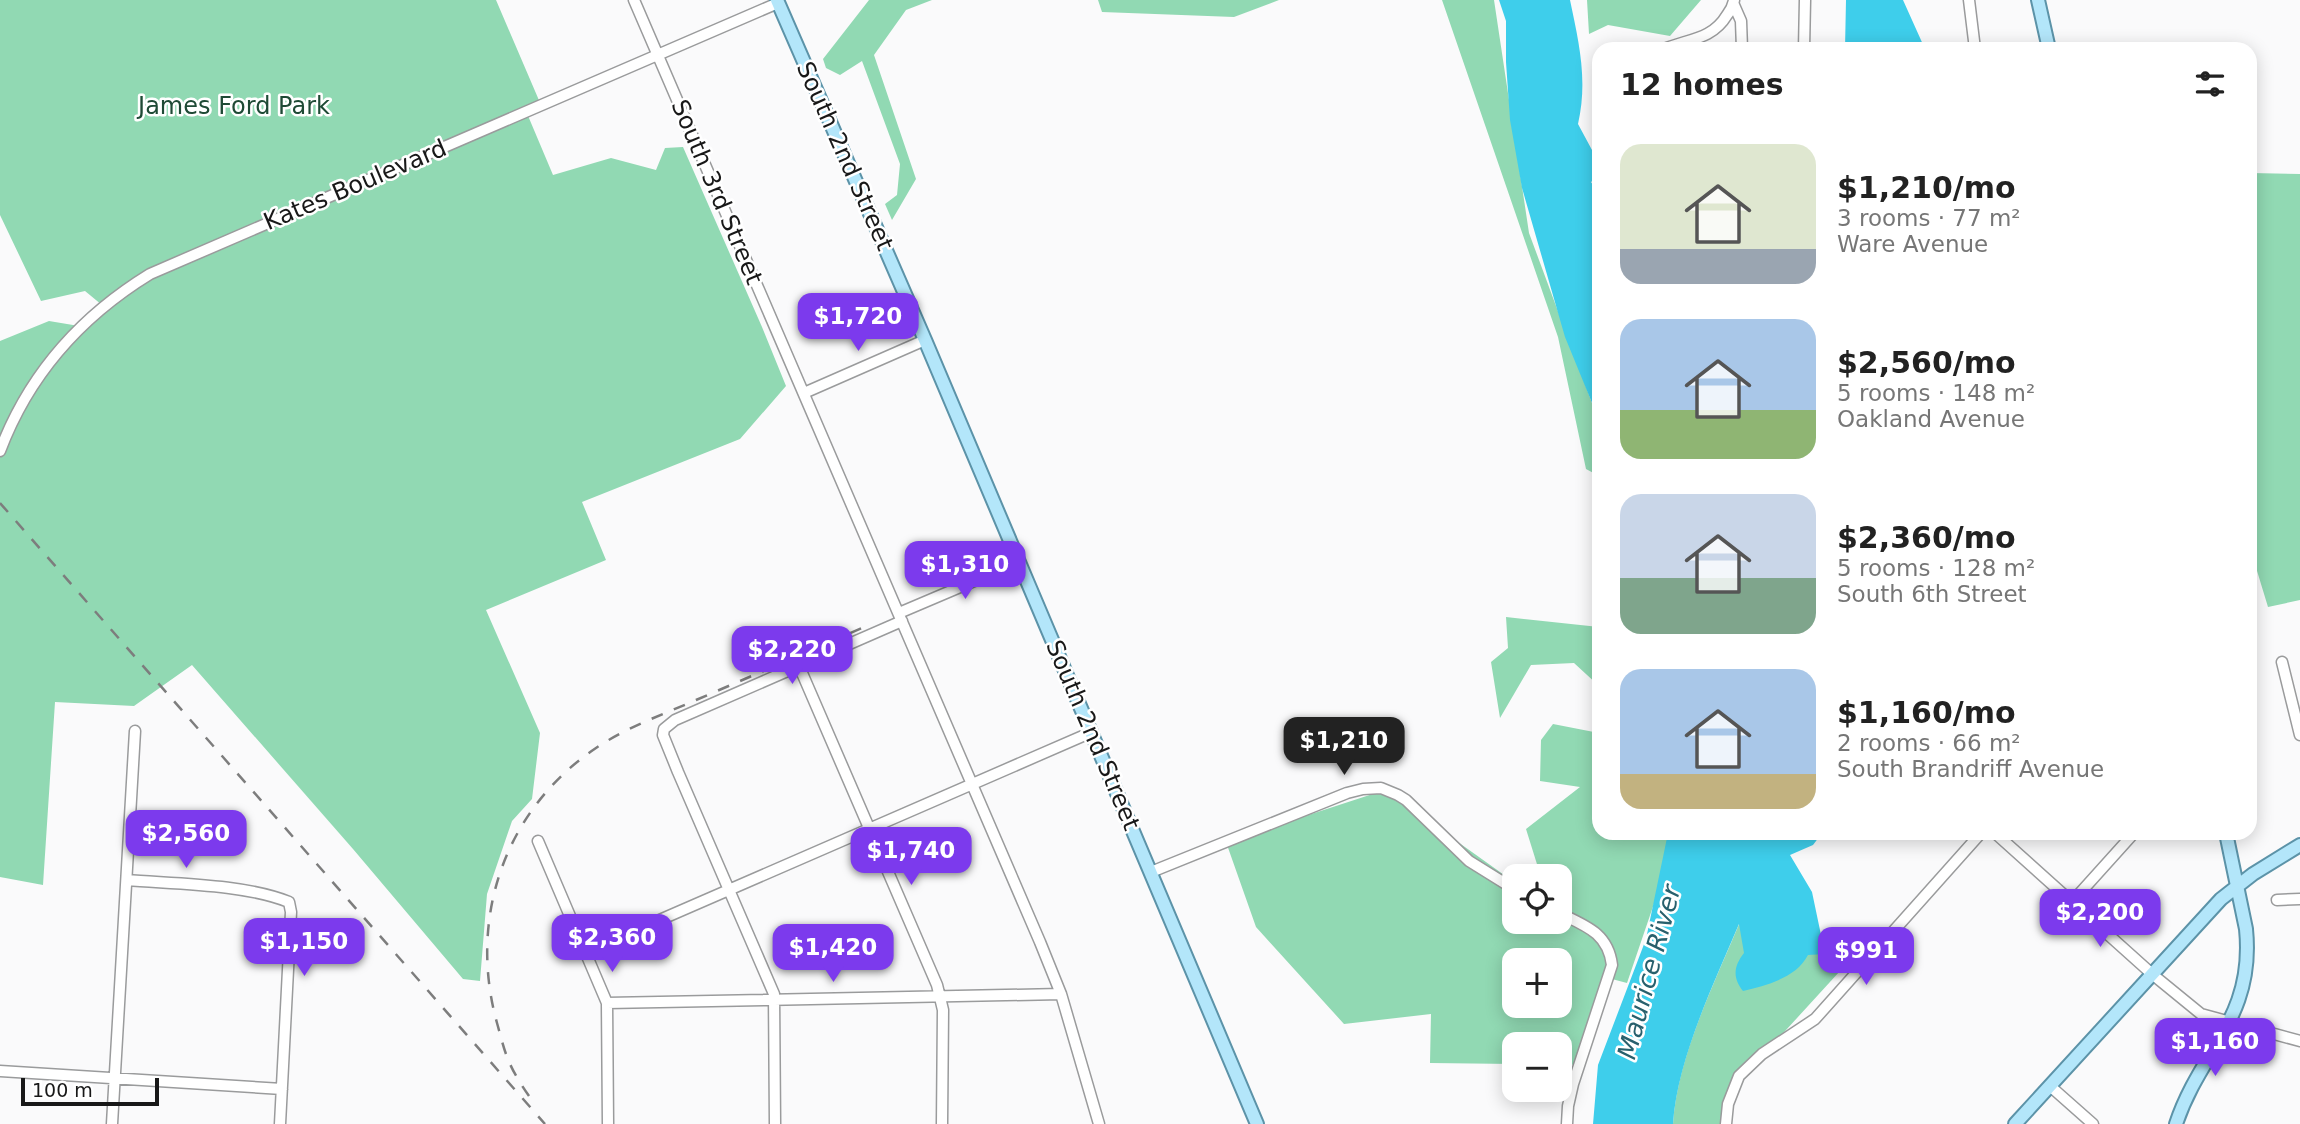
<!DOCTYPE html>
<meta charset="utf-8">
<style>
:root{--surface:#fff;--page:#f2f2f2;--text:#222;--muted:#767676;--accent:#7c3aed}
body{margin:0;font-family:"DejaVu Sans",sans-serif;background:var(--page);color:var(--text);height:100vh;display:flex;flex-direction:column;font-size:26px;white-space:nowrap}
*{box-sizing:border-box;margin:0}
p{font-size:23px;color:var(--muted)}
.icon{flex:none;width:38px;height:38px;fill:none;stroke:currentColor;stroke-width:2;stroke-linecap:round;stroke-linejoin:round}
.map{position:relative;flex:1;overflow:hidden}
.panel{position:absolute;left:1592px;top:42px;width:665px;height:798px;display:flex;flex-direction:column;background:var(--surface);border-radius:21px;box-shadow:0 4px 18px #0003}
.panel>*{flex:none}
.tools{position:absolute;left:1502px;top:864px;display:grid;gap:14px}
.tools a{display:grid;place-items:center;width:70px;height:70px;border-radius:14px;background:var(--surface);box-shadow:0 4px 18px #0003;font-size:35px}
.scale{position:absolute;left:21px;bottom:18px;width:138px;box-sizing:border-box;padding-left:7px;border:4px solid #181818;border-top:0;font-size:19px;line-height:24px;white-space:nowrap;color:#181818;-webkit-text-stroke:5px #fff;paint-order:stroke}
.price{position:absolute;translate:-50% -60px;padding:0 16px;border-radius:14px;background:var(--accent);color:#fff;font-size:23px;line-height:46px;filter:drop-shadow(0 2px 4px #0008)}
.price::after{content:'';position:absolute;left:50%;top:42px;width:21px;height:16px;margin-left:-10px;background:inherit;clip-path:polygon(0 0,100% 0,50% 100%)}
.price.selected{background:#222;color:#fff}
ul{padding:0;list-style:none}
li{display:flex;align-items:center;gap:21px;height:175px;padding:0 28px}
li span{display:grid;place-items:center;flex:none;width:196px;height:140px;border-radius:21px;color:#555}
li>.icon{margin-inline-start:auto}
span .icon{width:84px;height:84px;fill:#fffc;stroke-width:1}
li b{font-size:30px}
h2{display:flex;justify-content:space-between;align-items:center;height:84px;padding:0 28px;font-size:30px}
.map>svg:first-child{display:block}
.green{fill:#91d9b3;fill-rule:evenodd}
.water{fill:#3eceeb}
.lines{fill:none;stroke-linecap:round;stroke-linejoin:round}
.minor-casing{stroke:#9a9b9c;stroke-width:13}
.major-casing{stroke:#5c93a8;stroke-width:16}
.minor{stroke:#fff;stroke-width:10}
.major{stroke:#b3e6fa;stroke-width:12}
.rail{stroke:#7d7d7d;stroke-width:2.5;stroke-dasharray:12 12;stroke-linecap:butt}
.labels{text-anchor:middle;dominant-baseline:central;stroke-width:5;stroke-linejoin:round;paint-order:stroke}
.park-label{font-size:24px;fill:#1e4a35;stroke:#fff}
.street-label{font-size:24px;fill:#181818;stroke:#fff}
.water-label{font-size:26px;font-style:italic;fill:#28606d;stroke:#fff}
</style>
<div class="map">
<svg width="2300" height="1124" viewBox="0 0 2300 1124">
<rect width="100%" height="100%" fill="#fafafb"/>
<path class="green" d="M0,0H496L541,105L526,111L553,175L611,158L656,170L665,148L683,147L762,327L786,386L740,439L582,502L606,560L486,610L540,733L532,799L512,821L487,894L480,981L463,979L353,849L192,665L134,706L55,702L43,885L0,877V341L49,321L79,326L102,305L85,291L41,301L0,215Z
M869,0H932L906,10L874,55L916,179L892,220L885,204L897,195L900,164L862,61L840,75L826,68L823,59Z
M1098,0H1279L1234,17L1102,12Z
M1442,0H1494L1529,233L1599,422V476L1586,469L1558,337Z
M1587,0H1701L1670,36L1608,25L1589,34Z
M2250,173L2300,174V600L2268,607L2254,561H2250Z
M1506,617L1599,627V686L1574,663L1531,665L1500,718L1491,662L1508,648Z
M1553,724L1599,733L1600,833H1678L1627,983L1608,978L1579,1065L1559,1064V1045H1514V1064L1430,1063L1431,1014L1344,1024L1256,927L1226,842L1385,790L1514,882V922H1559V877H1541L1526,829L1580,787L1540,781L1541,740ZM1514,961H1559V1006H1514Z
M1780,921L1851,959L1733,1088L1724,1124H1673C1677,1058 1714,984 1740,922Z"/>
<path class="water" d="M1499,0H1570C1579,43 1588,80 1578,124L1592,150L1599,176L1591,182L1600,195L1599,420L1565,337L1522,188L1510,120L1506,62V21Z
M1846,0H1903L1925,49H1845Z
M1668,833H1822L1813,845L1790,855L1812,892L1825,954L1808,955C1796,978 1767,985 1743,991C1732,977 1734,966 1744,953L1739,924C1714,983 1677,1060 1673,1124H1593L1598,1065L1646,939Z"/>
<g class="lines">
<g class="minor-casing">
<path id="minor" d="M634,0L1040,942L1061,994L1099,1124
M1969,0L1975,49
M1734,5L1741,21L1742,49
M1664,49C1688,39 1712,40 1727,15C1731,10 1733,7 1734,0
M1804,49L1805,0
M804,393L925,340
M0,451C29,374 80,317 150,274L778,3
M899,613L1019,562
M2282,662L2300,735
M799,666L937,985L943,1010L942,1124
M1995,833L2152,974L2201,1014L2300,1041
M538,841L607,1003L608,1124
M1151,872L1347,793L1363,789L1381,788L1398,795L1406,800L1469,861L1514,889
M127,880C177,884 244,884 289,902L291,912L280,1124
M2277,900L2300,899
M2071,903L2134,833
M1559,913C1586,926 1608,933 1612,965L1573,1084L1568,1106L1567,1124
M586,952L1092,732
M607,1003L1061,994
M0,1071L282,1089
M2050,1086L2093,1124
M112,1124L135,731
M775,1124L774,994L678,772L663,735L664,729L675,720L902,621
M1726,1124L1728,1104L1739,1076L1762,1054L1815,1019L1981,833"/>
</g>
<g class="major-casing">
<path id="major" d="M777,0L925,340L1257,1124
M2038,0L2049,49
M2015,1124L2221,899L2253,874L2300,845
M2176,1124C2201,1049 2255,1018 2246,929L2226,833"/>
</g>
<use href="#minor" class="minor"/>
<use href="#major" class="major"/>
<path class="rail" d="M0,503L545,1124
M529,1096C522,1086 515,1075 510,1064C504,1051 501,1037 497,1023C468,919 504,810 596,748C627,727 662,715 696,700C752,676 807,652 862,628"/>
</g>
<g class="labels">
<g class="park-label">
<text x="234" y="106">James Ford Park</text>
</g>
<g class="street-label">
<text transform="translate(845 156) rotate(66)">South 2nd Street</text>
<text transform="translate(355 185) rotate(-23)">Kates Boulevard</text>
<text transform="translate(717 192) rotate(67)">South 3rd Street</text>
<text transform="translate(1093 735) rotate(67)">South 2nd Street</text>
</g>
<g class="water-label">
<text transform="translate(1649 972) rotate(-75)">Maurice River</text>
</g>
</g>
</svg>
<div class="tools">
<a><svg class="icon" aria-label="locate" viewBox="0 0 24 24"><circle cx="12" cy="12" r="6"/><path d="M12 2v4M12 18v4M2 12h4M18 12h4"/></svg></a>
<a>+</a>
<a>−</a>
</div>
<div class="scale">100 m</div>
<b class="price" style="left:858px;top:353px">$1,720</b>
<b class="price" style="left:965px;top:601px">$1,310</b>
<b class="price" style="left:792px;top:686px">$2,220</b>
<b class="price selected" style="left:1344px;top:777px">$1,210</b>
<b class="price" style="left:186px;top:870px">$2,560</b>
<b class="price" style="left:911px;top:887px">$1,740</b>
<b class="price" style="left:2100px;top:949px">$2,200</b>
<b class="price" style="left:612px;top:974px">$2,360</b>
<b class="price" style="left:304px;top:978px">$1,150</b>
<b class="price" style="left:833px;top:984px">$1,420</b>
<b class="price" style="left:1866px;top:987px">$991</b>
<b class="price" style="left:2215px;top:1078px">$1,160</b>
<section class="panel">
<h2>12 homes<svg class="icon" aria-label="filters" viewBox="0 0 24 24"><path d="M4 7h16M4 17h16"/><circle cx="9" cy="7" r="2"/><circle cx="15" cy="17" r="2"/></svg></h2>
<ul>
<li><span style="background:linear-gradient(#dfe7d0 75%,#9aa5b1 0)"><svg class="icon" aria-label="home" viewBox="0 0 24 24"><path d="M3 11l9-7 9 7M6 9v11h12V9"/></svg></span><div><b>$1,210/mo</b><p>3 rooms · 77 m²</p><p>Ware Avenue</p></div></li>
<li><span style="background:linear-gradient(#a9c7e8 65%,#8fb573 0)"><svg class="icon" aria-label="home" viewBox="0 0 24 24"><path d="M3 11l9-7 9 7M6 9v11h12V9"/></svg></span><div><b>$2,560/mo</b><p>5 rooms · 148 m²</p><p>Oakland Avenue</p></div></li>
<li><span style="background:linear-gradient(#c9d6e8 60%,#7fa58c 0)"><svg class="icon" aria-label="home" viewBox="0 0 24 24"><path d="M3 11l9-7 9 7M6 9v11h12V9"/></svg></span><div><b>$2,360/mo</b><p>5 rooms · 128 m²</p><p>South 6th Street</p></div></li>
<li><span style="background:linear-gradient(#a9c7e8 75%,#c2b280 0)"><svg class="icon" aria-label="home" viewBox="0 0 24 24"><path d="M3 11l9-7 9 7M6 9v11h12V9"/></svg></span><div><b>$1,160/mo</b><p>2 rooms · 66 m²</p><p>South Brandriff Avenue</p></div></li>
</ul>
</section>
</div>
